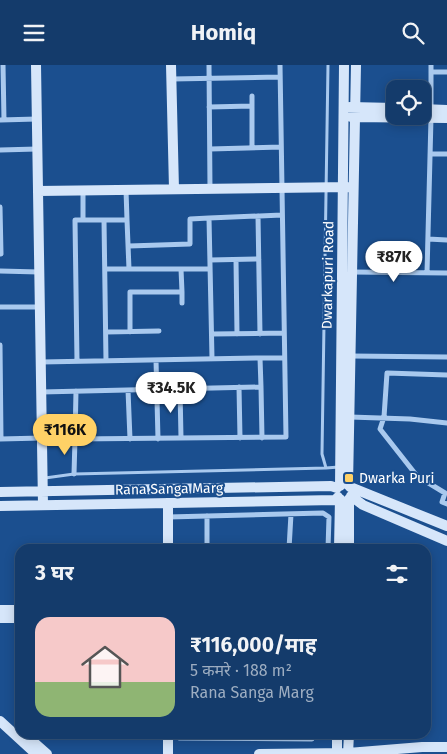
<!DOCTYPE html>
<html lang="hi">
<meta charset="utf-8">
<style>
:root{--surface:#143b6b;--page:#214673;--text:#f1f3f6;--muted:#9dadc1;--line:#33557e;--accent:#ffd166}
body{margin:0;font-family:"Fira Sans","Noto Sans Devanagari",sans-serif;background:var(--page);color:var(--text);height:100vh;display:flex;flex-direction:column;font-size:19px;white-space:nowrap}
*{box-sizing:border-box;margin:0}
p{font-size:16px;color:var(--muted)}
.icon{flex:none;width:28px;height:28px;fill:none;stroke:currentColor;stroke-width:2;stroke-linecap:round;stroke-linejoin:round}
.map{position:relative;flex:1;overflow:hidden}
.details{position:absolute;left:15px;top:479px;width:416px;height:195px;display:flex;flex-direction:column;background:var(--surface);border-radius:15px;box-shadow:0 2px 12px #0003,0 0 0 1px var(--line)}
.details>*{flex:none}
.controls{position:absolute;left:386px;top:15px;display:grid;gap:10px}
.controls a{display:grid;place-items:center;width:45px;height:45px;border-radius:10px;background:var(--surface);box-shadow:0 2px 12px #0003,0 0 0 1px var(--line);font-size:25px}
.price{position:absolute;translate:-50% -42px;padding:0 11px;border-radius:18px;background:#fff;color:#222;font-size:16px;line-height:32px;filter:drop-shadow(0 1px 2px #0008)}
.price::after{content:'';position:absolute;left:50%;top:30px;width:15px;height:11px;margin-left:-8px;background:inherit;clip-path:polygon(0 0,100% 0,50% 100%)}
.price.current{background:var(--accent);color:#111}
ul{padding:0;list-style:none}
li{display:flex;align-items:center;gap:15px;height:125px;padding:0 20px}
li+li{border-top:1px solid var(--line)}
li span{display:grid;place-items:center;flex:none;width:140px;height:100px;border-radius:15px;color:#555}
li>.icon{margin-inline-start:auto}
span .icon{width:60px;height:60px;fill:#fffc;stroke-width:1}
li b{font-size:21px}
h2{display:flex;justify-content:space-between;align-items:center;height:60px;padding:0 20px;font-size:21px}
header{display:flex;justify-content:space-between;align-items:center;height:65px;padding:0 20px;background:var(--surface);font-size:22px;font-weight:700}
.map>svg:first-child{display:block}
.lines{fill:none;stroke-linecap:round;stroke-linejoin:round}
.lane{stroke:#a9c9ee;stroke-width:3}
.street{stroke:#a9c9ee;stroke-width:5}
.secondary{stroke:#d6e6fa;stroke-width:10}
.poi-dot{fill:#ffd166;stroke:#1b4f8f;stroke-width:2}
.labels{text-anchor:middle;dominant-baseline:central;stroke-width:4;stroke-linejoin:round;paint-order:stroke}
.street-label{font-size:14px;fill:#fff;stroke:#1b4f8f}
.poi-label{font-size:14px;fill:#fff;stroke:#1b4f8f;text-anchor:start}
</style>
<header><svg class="icon" aria-label="menu" viewBox="0 0 24 24"><path d="M4 6h16M4 12h16M4 18h16"/></svg>Homiq<svg class="icon" aria-label="search" viewBox="0 0 24 24"><circle cx="10" cy="10" r="6"/><path d="M15 15l6 6"/></svg></header>
<div class="map">
<svg width="447" height="689" viewBox="0 0 447 689">
<rect width="100%" height="100%" fill="#1b4f8f"/>
<g class="lines">
<path class="lane" d="M328,0L322,389L326,403L339,402
M45,413L74,409L326,403"/>
<path class="street" d="M3,0L4,55
M209,0L210,124
M431,7H447
M172,14L280,12
M252,31V83
M209,42L252,41
M431,45V0
M0,55L37,54
M210,84L281,82
M0,85L37,84
M430,89H447
M83,125V155
M0,142L1,189
M258,151L260,269
M104,155L106,296
M127,155L129,204
M428,174L447,175
M129,181L190,179V154L209,153
M210,195L259,194
M236,195L237,269
M105,204H210
M0,206L39,207
M352,207L447,208
M427,208L431,53
M182,227V238
M0,242H39
M106,267L159,266
M130,267V227H182L181,204
M212,269L284,268
M0,280L1,374
M351,291L447,292
M212,293L209,153L282,150
M260,293H284
M156,295L158,374
M77,296L75,155H127L126,125
M41,297L260,293L261,322L41,327
M447,310L387,308L384,352L380,364L417,411L445,428L442,437L447,439
M239,322L240,373
M261,322L262,373
M180,324L181,373
M128,325L130,374
M76,326L75,374L286,372L280,0
M350,352L410,354L447,358
M0,374L42,373
M74,409L75,374
M168,452L323,448L329,452L328,484
M207,484V451
M289,484L291,449
M179,669V673L312,674V669"/>
<path class="secondary" d="M36,0L43,440
M171,0L174,124
M350,42L395,43
M422,44L447,45
M351,52L447,53
M38,126L350,122
M348,420L356,0
M340,421L344,0
M350,422L447,461
M0,427L331,421L337,423
M351,431L363,440L447,476
M349,434V484
M168,438V484
M0,441L335,435L338,432
M339,484L340,434
M0,545H20
M0,553H20
M0,656L36,689
M337,669V689
M30,674L47,689
M168,689V669
M259,689L348,688L422,682H447
M348,689L349,669"/>
</g>
<rect class="poi-dot" x="344" y="408" width="10" height="10" rx="2.5"/>
<g class="labels">
<g class="street-label">
<text transform="translate(328 210) rotate(-89)">Dwarkapuri Road</text>
<text transform="translate(169 424) rotate(-1)">Rana Sanga Marg</text>
</g>
<g class="poi-label">
<text x="359" y="413">Dwarka Puri</text>
</g>
</g>
</svg>
<div class="controls">
<a><svg class="icon" aria-label="locate" viewBox="0 0 24 24"><circle cx="12" cy="12" r="6"/><path d="M12 2v4M12 18v4M2 12h4M18 12h4"/></svg></a>
</div>
<b class="price" style="left:394px;top:218px">₹87K</b>
<b class="price" style="left:171px;top:349px">₹34.5K</b>
<b class="price current" style="left:65px;top:391px">₹116K</b>
<section class="details">
<h2>3 घर<svg class="icon" aria-label="filters" viewBox="0 0 24 24"><path d="M4 7h16M4 17h16"/><circle cx="9" cy="7" r="2"/><circle cx="15" cy="17" r="2"/></svg></h2>
<ul>
<li><span style="background:linear-gradient(#f6c9c9 65%,#8fb573 0)"><svg class="icon" aria-label="home" viewBox="0 0 24 24"><path d="M3 11l9-7 9 7M6 9v11h12V9"/></svg></span><div><b>₹116,000/माह</b><p>5 कमरे · 188 m²</p><p>Rana Sanga Marg</p></div></li>
</ul>
</section>
</div>
